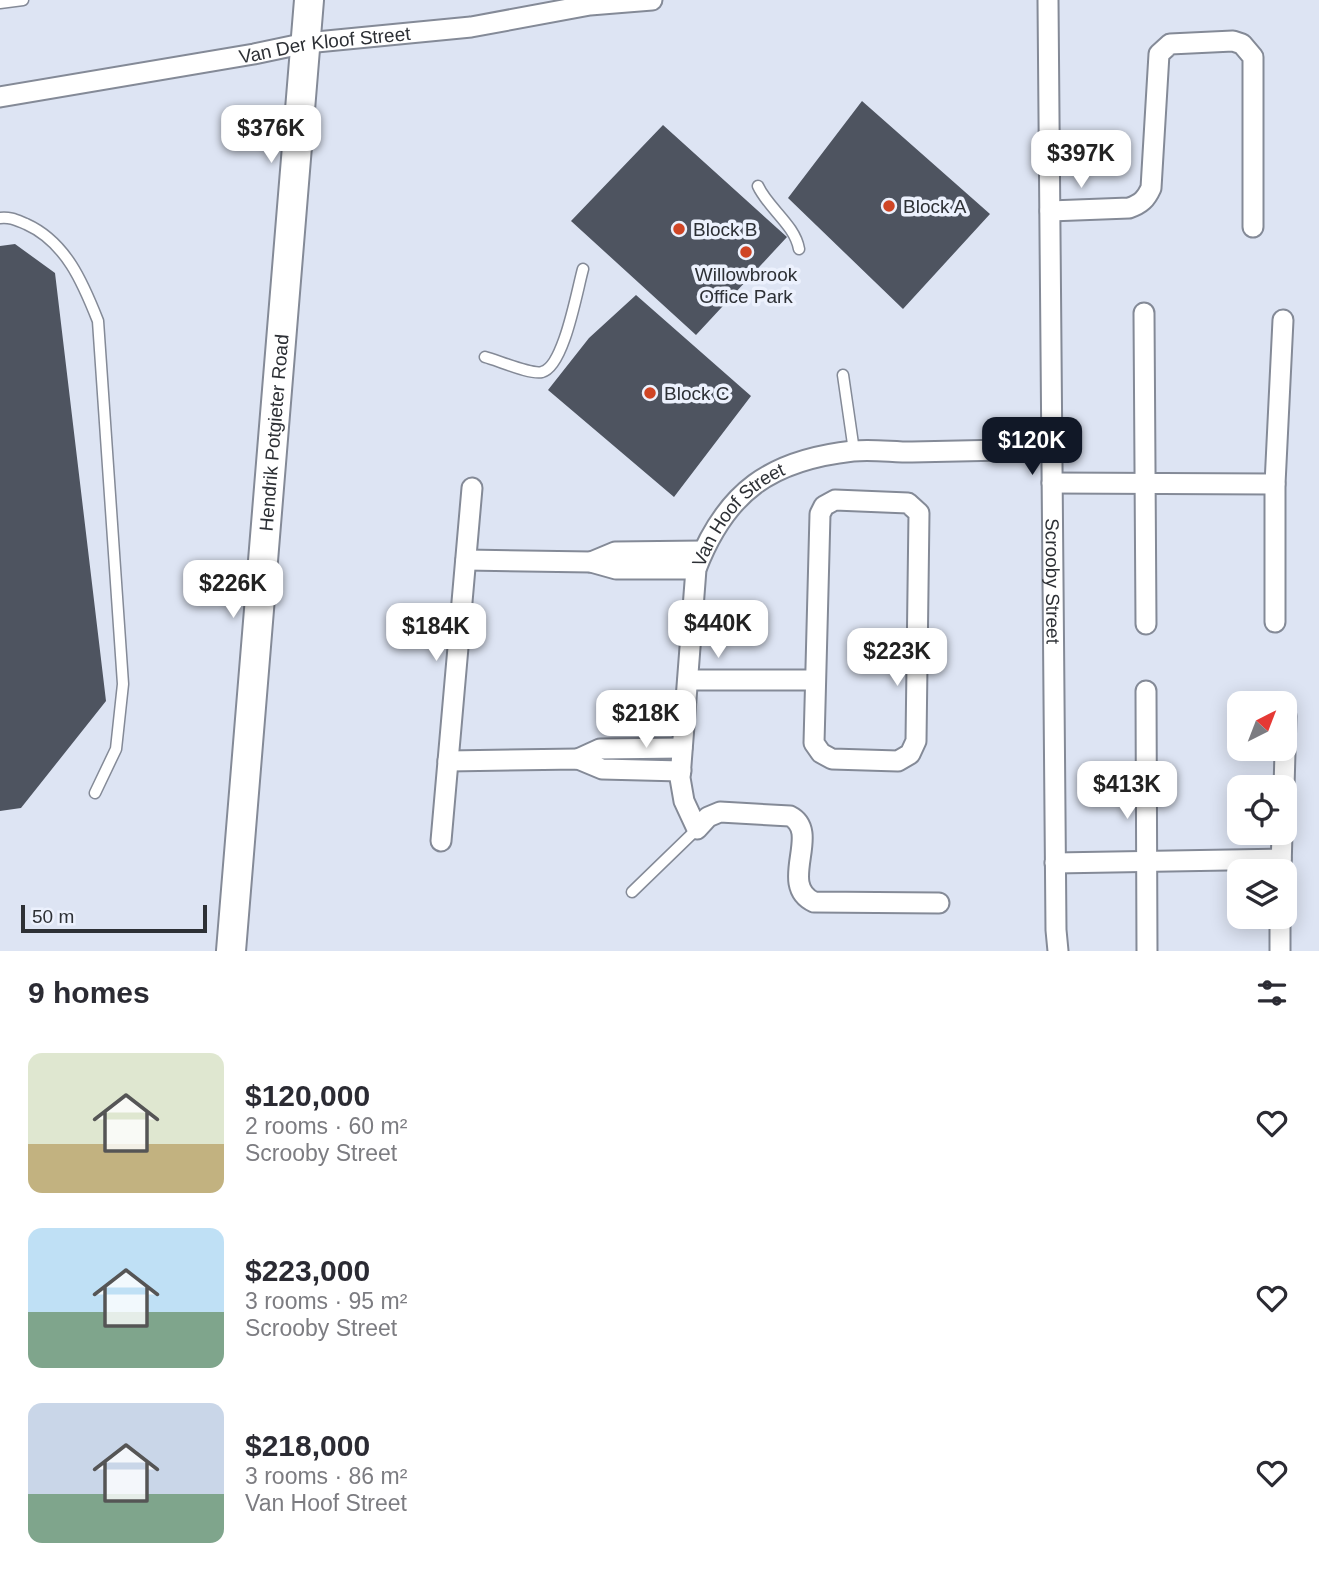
<!DOCTYPE html>
<meta charset="utf-8">
<style>
:root{--surface:#fff;--page:#f7f7f7;--text:#2b2b33;--muted:#7c7c81;--accent:#111827}
body{margin:0;font-family:Helvetica,sans-serif;background:var(--page);color:var(--text);height:100vh;display:flex;flex-direction:column;font-size:26px;white-space:nowrap}
*{box-sizing:border-box;margin:0}
p{font-size:23px;color:var(--muted)}
.icon{flex:none;width:38px;height:38px;fill:none;stroke:currentColor;stroke-width:2;stroke-linecap:round;stroke-linejoin:round}
.map{position:relative;height:951px;overflow:hidden}
.panel{display:flex;flex-direction:column;background:var(--surface);flex:1}
.panel>*{flex:none}
.needle{width:46px;rotate:42deg}
.buttons{position:absolute;left:1227px;top:691px;display:grid;gap:14px}
.buttons a{display:grid;place-items:center;width:70px;height:70px;border-radius:14px;background:var(--surface);box-shadow:0 4px 18px #0003;font-size:35px}
.scale{position:absolute;left:21px;bottom:18px;width:186px;box-sizing:border-box;padding-left:7px;border:4px solid #2d3035;border-top:0;font-size:19px;line-height:24px;white-space:nowrap;color:#2d3035;-webkit-text-stroke:5px #ecf1fd;paint-order:stroke}
.price{position:absolute;translate:-50% -60px;padding:0 16px;border-radius:14px;background:#fff;color:#222;font-size:23px;line-height:46px;filter:drop-shadow(0 2px 4px #0008)}
.price::after{content:'';position:absolute;left:50%;top:42px;width:21px;height:16px;margin-left:-10px;background:inherit;clip-path:polygon(0 0,100% 0,50% 100%)}
.price.active{background:var(--accent);color:#fff}
ul{padding:0;list-style:none}
li{display:flex;align-items:center;gap:21px;height:175px;padding:0 28px}
li span{display:grid;place-items:center;flex:none;width:196px;height:140px;border-radius:14px;color:#555}
li>.icon{margin-inline-start:auto}
span .icon{width:84px;height:84px;fill:#fffc;stroke-width:1}
li b{font-size:30px}
h2{display:flex;justify-content:space-between;align-items:center;height:84px;padding:0 28px;font-size:30px}
.map>svg:first-child{display:block}
.building{fill:#4e5460}
.lines{fill:none;stroke-linecap:round;stroke-linejoin:round}
.service-casing{stroke:#848a97;stroke-width:13}
.minor-casing{stroke:#848a97;stroke-width:23}
.secondary-casing{stroke:#848a97;stroke-width:32}
.service{stroke:#fff;stroke-width:10}
.minor{stroke:#fff;stroke-width:19}
.secondary{stroke:#fff;stroke-width:28}
.poi-dot{fill:#cf4525;stroke:#ecf1fd;stroke-width:2.5}
.labels{text-anchor:middle;dominant-baseline:central;stroke-width:7;stroke-linejoin:round;paint-order:stroke}
.street-label{font-size:19px;fill:#2d3035;stroke:#ecf1fd}
.poi-label{font-size:19px;fill:#2d3035;stroke:#ecf1fd;text-anchor:start}
</style>
<div class="map">
<svg width="1319" height="951" viewBox="0 0 1319 951">
<rect width="100%" height="100%" fill="#dde4f3"/>
<path class="building" d="M862,101L990,214L903,309L788,198Z
M663,125L787,237L696,335L571,221Z
M15,244L55,273L106,701L21,808L0,811V246Z
M636,295L751,396L674,497L548,390L589,338Z"/>
<g class="lines">
<g class="service-casing">
<path id="service" d="M0,3L23,0
M758,186C768,208 795,225 799,249
M0,218C11,217 16,220 26,224C66,242 83,283 98,321L123,684L116,749L95,793
M485,357C497,360 531,375 542,372C564,367 577,290 583,269
M843,375L854,451
M632,892L697,829"/>
</g>
<g class="minor-casing">
<g id="minor">
<path id="s1" d="M1048,0L1056,930L1058,951"/>
<path id="s2" d="M0,97L254,54L306,43L471,27L590,5L652,0"/>
<path d="M1050,211L1129,208C1141,204 1146,199 1151,188L1159,54L1170,44L1233,41L1242,44L1253,57V227"/>
<path d="M1144,313L1146,624"/>
<path d="M1052,483L1275,484"/>
<path d="M835,500L908,503L919,513L916,741L910,754L898,761L832,759L821,753L814,743L820,514L824,506Z"/>
<path d="M466,560L591,562L616,569H696"/>
<path d="M591,562L615,552L703,551"/>
<path d="M1275,622V484L1283,320"/>
<path d="M688,680H815"/>
<path d="M1146,691L1147,951"/>
<path d="M578,759L600,749L682,748"/>
<path d="M448,761L578,759L602,769L681,771"/>
<path d="M1284,788L1286,716"/>
<path d="M441,841L472,488"/>
<path d="M1055,863L1281,859"/>
<path d="M1281,870L1282,833"/>
<path id="s3" d="M939,903L814,902C777,885 822,832 790,816L720,812L708,817L697,829L684,801L680,778L696,569C726,491 771,460 853,451C872,449 892,452 912,452C958,451 1005,450 1051,449"/>
<path d="M1280,951V917"/>
</g>
</g>
<g class="secondary-casing">
<g id="secondary">
<path id="s4" d="M231,951L309,0"/>
</g>
</g>
<use href="#service" class="service"/>
<use href="#minor" class="minor"/>
<use href="#secondary" class="secondary"/>
</g>
<g class="poi-dot">
<circle cx="889" cy="206" r="7"/>
<circle cx="679" cy="229" r="7"/>
<circle cx="746" cy="252" r="7"/>
<circle cx="650" cy="393" r="7"/>
</g>
<g class="labels">
<g class="street-label">
<text stroke="none"><textPath href="#s2" startOffset="329">Van Der Kloof Street</textPath></text>
<text stroke="none"><textPath href="#s4" startOffset="520">Hendrik Potgieter Road</textPath></text>
<text stroke="none"><textPath href="#s3" startOffset="656">Van Hoof Street</textPath></text>
<text stroke="none"><textPath href="#s1" startOffset="581">Scrooby Street</textPath></text>
</g>
<g class="poi-label">
<text x="903" y="206">Block A</text>
<text x="693" y="229">Block B</text>
<text x="746" y="274" text-anchor="middle">Willowbrook<tspan x="746" dy="22">Office Park</tspan></text>
<text x="664" y="393">Block C</text>
</g>
</g>
</svg>
<div class="buttons">
<a><svg class="needle" viewBox="-14 -14 28 28"><path d="M0-13l5 13h-10z" fill="#e53935"/><path d="M0 13l5-13h-10z" fill="#7c7c81"/></svg></a>
<a><svg class="icon" aria-label="locate" viewBox="0 0 24 24"><circle cx="12" cy="12" r="6"/><path d="M12 2v4M12 18v4M2 12h4M18 12h4"/></svg></a>
<a><svg class="icon" aria-label="layers" viewBox="0 0 24 24"><path d="M12 4l9 5-9 5-9-5zM3 14l9 5 9-5"/></svg></a>
</div>
<div class="scale">50 m</div>
<b class="price" style="left:271px;top:165px">$376K</b>
<b class="price" style="left:1081px;top:190px">$397K</b>
<b class="price active" style="left:1032px;top:477px">$120K</b>
<b class="price" style="left:233px;top:620px">$226K</b>
<b class="price" style="left:718px;top:660px">$440K</b>
<b class="price" style="left:436px;top:663px">$184K</b>
<b class="price" style="left:897px;top:688px">$223K</b>
<b class="price" style="left:646px;top:750px">$218K</b>
<b class="price" style="left:1127px;top:821px">$413K</b>
</div>
<section class="panel">
<h2>9 homes<svg class="icon" aria-label="filters" viewBox="0 0 24 24"><path d="M4 7h16M4 17h16"/><circle cx="9" cy="7" r="2"/><circle cx="15" cy="17" r="2"/></svg></h2>
<ul>
<li><span style="background:linear-gradient(#dfe7d0 65%,#c2b280 0)"><svg class="icon" aria-label="home" viewBox="0 0 24 24"><path d="M3 11l9-7 9 7M6 9v11h12V9"/></svg></span><div><b>$120,000</b><p>2 rooms · 60 m²</p><p>Scrooby Street</p></div><svg class="icon" aria-label="heart" viewBox="0 0 24 24"><path d="M12 20l-8-8c-3-5 5-10 8-4 3-6 11-1 8 4z"/></svg></li>
<li><span style="background:linear-gradient(#bfe0f5 60%,#7fa58c 0)"><svg class="icon" aria-label="home" viewBox="0 0 24 24"><path d="M3 11l9-7 9 7M6 9v11h12V9"/></svg></span><div><b>$223,000</b><p>3 rooms · 95 m²</p><p>Scrooby Street</p></div><svg class="icon" aria-label="heart" viewBox="0 0 24 24"><path d="M12 20l-8-8c-3-5 5-10 8-4 3-6 11-1 8 4z"/></svg></li>
<li><span style="background:linear-gradient(#c9d6e8 65%,#7fa58c 0)"><svg class="icon" aria-label="home" viewBox="0 0 24 24"><path d="M3 11l9-7 9 7M6 9v11h12V9"/></svg></span><div><b>$218,000</b><p>3 rooms · 86 m²</p><p>Van Hoof Street</p></div><svg class="icon" aria-label="heart" viewBox="0 0 24 24"><path d="M12 20l-8-8c-3-5 5-10 8-4 3-6 11-1 8 4z"/></svg></li>
</ul>
</section>
